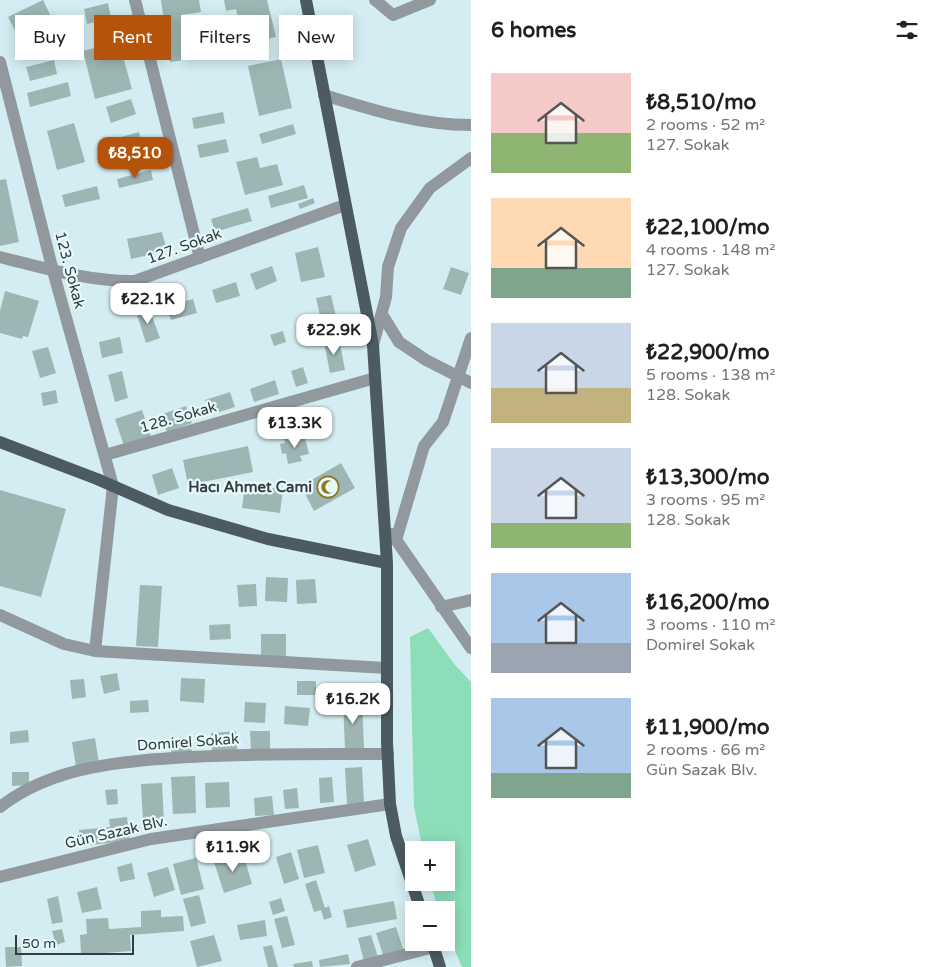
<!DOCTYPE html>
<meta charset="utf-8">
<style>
:root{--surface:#fff;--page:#f2f2f2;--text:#202124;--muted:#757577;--accent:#b45309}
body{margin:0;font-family:"Varela Round",sans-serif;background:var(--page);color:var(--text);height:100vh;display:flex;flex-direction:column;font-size:19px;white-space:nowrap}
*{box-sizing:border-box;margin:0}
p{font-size:16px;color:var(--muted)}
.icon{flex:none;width:28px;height:28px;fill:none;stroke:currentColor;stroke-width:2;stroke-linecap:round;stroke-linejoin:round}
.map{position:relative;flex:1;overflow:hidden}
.details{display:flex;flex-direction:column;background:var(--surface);width:470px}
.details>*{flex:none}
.guide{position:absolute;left:15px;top:15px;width:380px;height:45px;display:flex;gap:10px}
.tools{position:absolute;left:405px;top:841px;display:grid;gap:10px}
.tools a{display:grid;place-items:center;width:50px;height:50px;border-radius:0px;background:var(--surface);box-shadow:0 2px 12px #0003;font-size:25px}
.scale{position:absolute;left:15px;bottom:12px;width:119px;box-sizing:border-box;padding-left:5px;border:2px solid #333c3e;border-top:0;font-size:14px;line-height:18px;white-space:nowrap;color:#333c3e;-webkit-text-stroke:4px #e6f9fd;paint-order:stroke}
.price{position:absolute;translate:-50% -42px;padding:0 11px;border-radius:10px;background:#fff;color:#222;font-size:16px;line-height:32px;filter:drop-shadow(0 1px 2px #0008)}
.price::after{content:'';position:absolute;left:50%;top:30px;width:15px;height:11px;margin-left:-8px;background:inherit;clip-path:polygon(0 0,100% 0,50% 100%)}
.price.current{background:var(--accent);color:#fff}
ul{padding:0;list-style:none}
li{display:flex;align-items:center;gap:15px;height:125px;padding:0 20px}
li span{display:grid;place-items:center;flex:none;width:140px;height:100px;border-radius:0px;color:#555}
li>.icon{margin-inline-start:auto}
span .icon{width:60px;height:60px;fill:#fffc;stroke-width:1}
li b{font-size:21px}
h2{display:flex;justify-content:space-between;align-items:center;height:60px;padding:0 20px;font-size:21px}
.tag{padding:0 18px;border-radius:0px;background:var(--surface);box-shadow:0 2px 12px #0003;font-size:18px;line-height:45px}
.tag.current{background:var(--accent);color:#fff}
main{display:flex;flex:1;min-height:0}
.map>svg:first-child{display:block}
.green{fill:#8cdeb8}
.building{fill:#9eb6b3}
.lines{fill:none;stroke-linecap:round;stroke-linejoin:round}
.minor{stroke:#91999f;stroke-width:12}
.major{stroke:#4c5a62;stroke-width:12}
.labels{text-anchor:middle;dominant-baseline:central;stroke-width:4.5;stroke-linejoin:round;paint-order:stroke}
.street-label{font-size:15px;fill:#333c3e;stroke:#e6f9fd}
.poi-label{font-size:15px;font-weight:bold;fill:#333c3e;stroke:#e6f9fd;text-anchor:end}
</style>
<main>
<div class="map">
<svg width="471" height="967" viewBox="0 0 471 967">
<rect width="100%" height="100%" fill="#d4edf2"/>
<path class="green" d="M428,628L455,665L471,682V967H462L446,930V910H438L431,883L446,882V850H423L414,807L410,637Z"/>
<path class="building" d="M43,0L54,23L20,40L8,17Z
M161,0H199L201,12L181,15L184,35L207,32L211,56L170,62Z
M224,0H267L276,37L244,44L236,9L226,11Z
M108,3L111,18L87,24L84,9Z
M119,42L132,89L95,99L83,51Z
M281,59L292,108L259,116L248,66Z
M54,60L57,74L30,81L26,67Z
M68,82L71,96L30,107L27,93Z
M131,99L136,114L111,123L106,107Z
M223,112L225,123L194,129L192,118Z
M74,123L85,162L57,170L47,131Z
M293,124L296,134L262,144L259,134Z
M139,132L143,147L118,154L114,139Z
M226,139L229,152L200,158L197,145Z
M257,157L260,168L277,164L283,185L245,195L236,162Z
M151,170L153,180L119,188L117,179Z
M6,179L19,242L0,246V180Z
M304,185L308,198L271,208L268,196Z
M97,186L100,199L65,207L62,195Z
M313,198L315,203L300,209L298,204Z
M248,208L252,221L215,232L211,219Z
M162,232L167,251L131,259L127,239Z
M318,247L325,277L301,282L295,253Z
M272,266L277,281L256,290L250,274Z
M451,267L469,273L461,295L443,289Z
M236,282L240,296L216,303L212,290Z
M5,291L39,301L28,337L23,336L22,339L0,333V311Z
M331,295L338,325L323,329L316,298Z
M193,299L197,313L171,320L167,306Z
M149,308L160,338L146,343L136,312Z
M283,331L286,342L274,346L270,335Z
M120,337L123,353L102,358L99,342Z
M339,339L345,370L330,373L324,342Z
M48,347L56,373L40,378L32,351Z
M303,367L308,383L296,387L291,371Z
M122,371L128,398L115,402L108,375Z
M275,380L279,394L254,402L250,389Z
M56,390L58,403L43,406L41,393Z
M230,392L235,407L210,415L205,400Z
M186,406L192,423L167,432L160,415Z
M142,410L151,437L124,446L115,419Z
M304,434L309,454L300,456L302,461L288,464L286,453L282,454L280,444L285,443L284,439Z
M248,446L253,472L188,485L183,460Z
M341,463L355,488L314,511L301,486Z
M172,468L179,488L158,495L152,475Z
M245,485L283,489L280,513L242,508Z
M0,490L66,509L41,597L0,586Z
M266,577L288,578L287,602L265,601Z
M315,579L317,603L297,604L296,580Z
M256,584L257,606L239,607L237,585Z
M140,585L162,586L158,647L136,646Z
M230,624L231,639L210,640L209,625Z
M261,634H286V657H261Z
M117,673L120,690L104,694L100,676Z
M181,678L205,679L204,703L180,701Z
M84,679L86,697L72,699L70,680Z
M297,681H316V695H297Z
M148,700L149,712L130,713V701Z
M362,701L364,748L345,749L343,702Z
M245,702L266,703L265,723L244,722Z
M285,706L310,708L308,726L284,724Z
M28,730L29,742L10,744V732Z
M236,731L237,750L212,751L211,733Z
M250,731H270V751H251Z
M95,738L99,763L76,767L72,742Z
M191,742L192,754L171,755V743Z
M362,767L364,803L347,804L345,768Z
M12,772H29V785L12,786Z
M195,776L196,813L173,814L171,777Z
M332,777L334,802L320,803L319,778Z
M229,782L230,807L206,808L205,783Z
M162,783L164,821L143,822L141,784Z
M297,788L299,808L285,809L283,790Z
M117,789L118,804L107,805L105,790Z
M272,796L274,815L255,816L254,798Z
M127,817L130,841L81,846L79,830L110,827L109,819Z
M368,839L376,865L355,872L347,845Z
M318,845L325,873L304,878L297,850Z
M291,852L299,879L284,884L276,857Z
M243,853L252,884L224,893L214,862Z
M196,858L204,889L181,895L173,864Z
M132,863L135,879L120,882L117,867Z
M168,867L175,890L154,897L147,873Z
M316,880L325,908L329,906L332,917L324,920L321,910L314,912L305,884Z
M97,887L102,909L82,913L77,892Z
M199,895L206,923L191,927L183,899Z
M58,896L63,922L52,924L47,899Z
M281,898L285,911L273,915L269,902Z
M394,901L397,919L347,928L343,910Z
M161,910V917L183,916L184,931L130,935L131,951L81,955L80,935L87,934L86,919L108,918L109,929L141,927V911Z
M287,916L295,945L282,948L274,919Z
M265,920L267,936L240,940L237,925Z
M396,927L403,949L383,955L376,933Z
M62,929L65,942L56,945L52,931Z
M214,935L222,961L197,967L190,941Z
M371,935L378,957L364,961L358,938Z
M272,945L278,967H268L263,947Z
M5,947H21L22,966L6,967Z
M348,954L350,964L320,967L319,960Z
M312,961L313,967H294L293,964Z"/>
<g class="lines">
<path class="minor" d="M135,0L200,258
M375,0L393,15L430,0
M0,62L53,271L113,486L95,651L386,668
M324,95C372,110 420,125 471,125
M0,257C44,268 90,282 135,281L345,205
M383,316L399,342L426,360L471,383
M373,345L386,297L388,267L401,228L430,188L471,158
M105,455L375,378
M392,534L471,648
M396,540L424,446L443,422L471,338
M441,607L471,600
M0,615L64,644L95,651
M0,807C54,765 125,761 191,757C256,753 322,754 388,754
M0,877L151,839L390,804
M357,967L434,947"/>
<path class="major" d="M306,0L373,345L387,563V742L390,804L396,836L421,910
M0,442L97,479L168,510L268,539L387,563
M432,942L440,967"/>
</g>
<defs>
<g id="mosque-ring" transform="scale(1.125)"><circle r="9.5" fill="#e6f9fd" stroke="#90751a" stroke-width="1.5"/><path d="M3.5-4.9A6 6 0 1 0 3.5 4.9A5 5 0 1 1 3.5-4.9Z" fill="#90751a"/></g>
</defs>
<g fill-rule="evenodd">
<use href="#mosque-ring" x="328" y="487"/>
</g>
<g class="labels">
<g class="street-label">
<text transform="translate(184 246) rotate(-20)">127. Sokak</text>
<text transform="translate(70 270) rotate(75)">123. Sokak</text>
<text transform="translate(178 417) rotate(-16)">128. Sokak</text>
<text transform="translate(188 742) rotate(-4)">Domirel Sokak</text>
<text transform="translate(116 832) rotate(-13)">Gün Sazak Blv.</text>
</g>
<g class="poi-label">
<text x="312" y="487">Hacı Ahmet Cami</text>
</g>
</g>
</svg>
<div class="tools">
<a>+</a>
<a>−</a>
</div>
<div class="scale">50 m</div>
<b class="price current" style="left:135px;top:179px">₺8,510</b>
<b class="price" style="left:148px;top:325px">₺22.1K</b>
<b class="price" style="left:334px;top:356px">₺22.9K</b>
<b class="price" style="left:295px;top:449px">₺13.3K</b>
<b class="price" style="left:353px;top:725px">₺16.2K</b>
<b class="price" style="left:233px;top:873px">₺11.9K</b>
<div class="guide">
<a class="tag">Buy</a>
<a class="tag current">Rent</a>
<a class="tag">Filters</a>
<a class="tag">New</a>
</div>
</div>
<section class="details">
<h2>6 homes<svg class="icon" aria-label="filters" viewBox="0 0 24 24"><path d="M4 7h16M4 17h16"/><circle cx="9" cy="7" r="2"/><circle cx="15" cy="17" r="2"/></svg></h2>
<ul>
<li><span style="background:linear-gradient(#f6c9c9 60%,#8fb573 0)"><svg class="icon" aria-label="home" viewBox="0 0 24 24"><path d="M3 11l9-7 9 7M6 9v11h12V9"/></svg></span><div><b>₺8,510/mo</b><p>2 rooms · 52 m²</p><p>127. Sokak</p></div></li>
<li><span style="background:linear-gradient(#ffd9b3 70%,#7fa58c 0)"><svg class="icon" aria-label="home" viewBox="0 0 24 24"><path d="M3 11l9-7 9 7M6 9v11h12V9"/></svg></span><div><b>₺22,100/mo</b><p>4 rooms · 148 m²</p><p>127. Sokak</p></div></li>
<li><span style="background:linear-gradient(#c9d6e8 65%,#c2b280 0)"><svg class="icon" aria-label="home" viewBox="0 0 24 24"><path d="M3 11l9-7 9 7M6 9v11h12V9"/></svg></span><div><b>₺22,900/mo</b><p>5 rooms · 138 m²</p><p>128. Sokak</p></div></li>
<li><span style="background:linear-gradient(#c9d6e8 75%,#8fb573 0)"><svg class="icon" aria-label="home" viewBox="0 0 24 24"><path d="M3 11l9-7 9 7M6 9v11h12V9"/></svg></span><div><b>₺13,300/mo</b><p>3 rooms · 95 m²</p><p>128. Sokak</p></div></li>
<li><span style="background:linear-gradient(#a9c7e8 70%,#9aa5b1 0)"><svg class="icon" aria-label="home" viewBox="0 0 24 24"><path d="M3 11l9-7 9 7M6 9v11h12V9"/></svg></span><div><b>₺16,200/mo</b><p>3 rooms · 110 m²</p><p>Domirel Sokak</p></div></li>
<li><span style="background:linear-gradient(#a9c7e8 75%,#7fa58c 0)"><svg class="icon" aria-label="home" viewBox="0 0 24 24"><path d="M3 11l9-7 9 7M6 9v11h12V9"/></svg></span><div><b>₺11,900/mo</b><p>2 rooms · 66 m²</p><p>Gün Sazak Blv.</p></div></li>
</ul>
</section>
</main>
